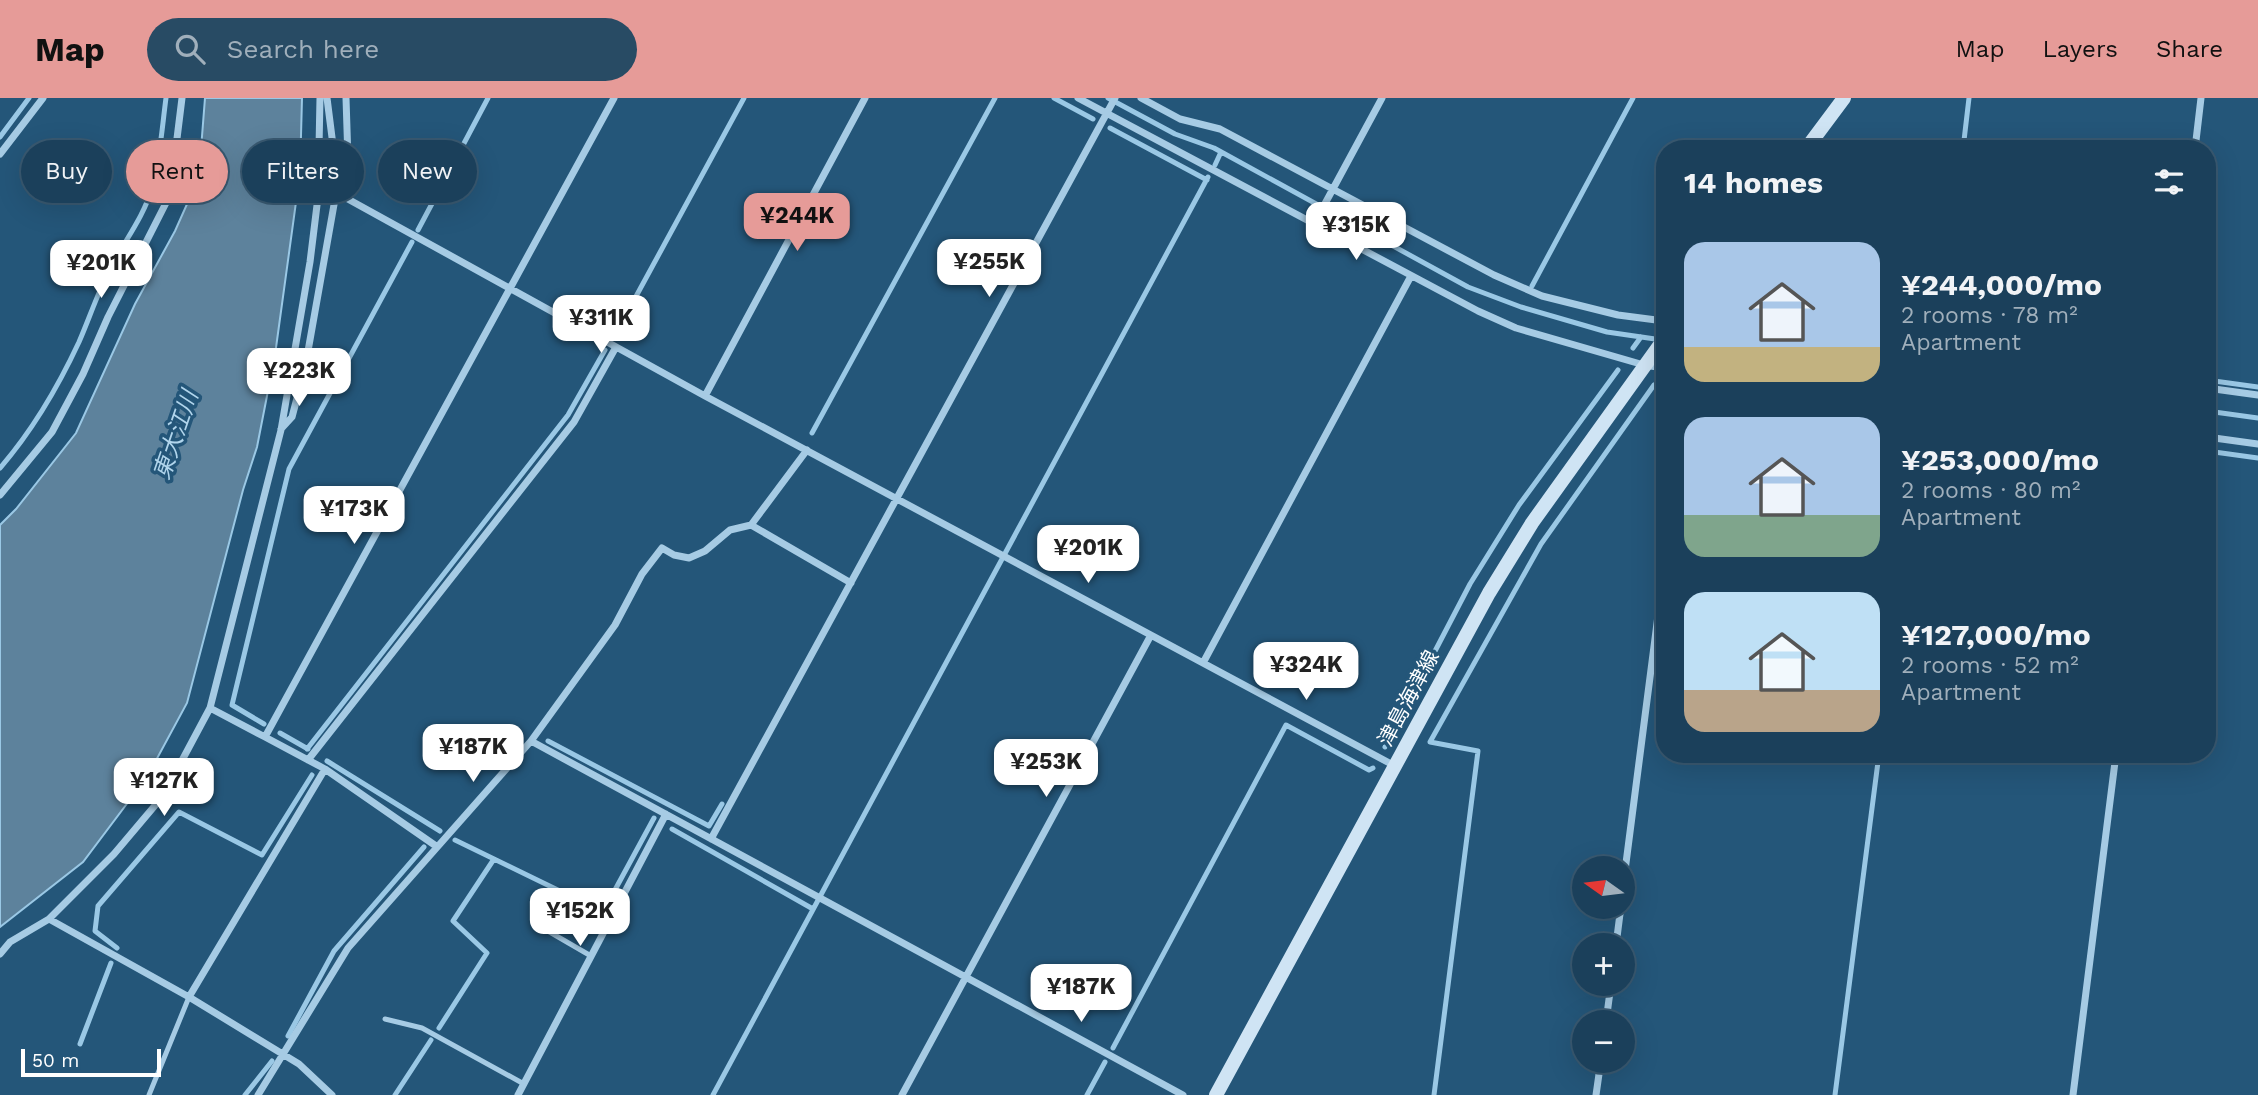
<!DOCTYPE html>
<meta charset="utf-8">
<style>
:root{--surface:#1b405b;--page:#284b64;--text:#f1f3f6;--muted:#a0afbb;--line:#395971;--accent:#e69b98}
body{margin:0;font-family:"Work Sans","Noto Sans JP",sans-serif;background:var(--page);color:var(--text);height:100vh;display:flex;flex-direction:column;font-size:26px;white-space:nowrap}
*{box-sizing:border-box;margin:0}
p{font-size:23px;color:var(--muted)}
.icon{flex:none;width:38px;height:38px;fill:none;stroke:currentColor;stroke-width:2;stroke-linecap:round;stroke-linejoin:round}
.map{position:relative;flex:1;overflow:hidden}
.drawer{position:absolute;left:1656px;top:42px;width:560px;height:623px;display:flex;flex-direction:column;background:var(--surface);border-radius:28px;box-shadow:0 7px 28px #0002,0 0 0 2px var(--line)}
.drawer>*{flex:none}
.guide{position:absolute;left:21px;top:42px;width:665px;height:63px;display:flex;gap:14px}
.needle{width:46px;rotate:284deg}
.controls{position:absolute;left:1572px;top:758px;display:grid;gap:14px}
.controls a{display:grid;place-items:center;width:63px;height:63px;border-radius:50%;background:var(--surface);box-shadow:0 7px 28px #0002,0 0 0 2px var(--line);font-size:35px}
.scale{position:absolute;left:21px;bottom:18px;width:140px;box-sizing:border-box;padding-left:7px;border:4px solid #fff;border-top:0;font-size:19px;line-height:24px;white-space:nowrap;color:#fff;-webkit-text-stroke:5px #245679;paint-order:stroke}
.price{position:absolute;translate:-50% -60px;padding:0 16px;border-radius:14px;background:#fff;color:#222;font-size:23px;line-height:46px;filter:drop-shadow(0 2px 4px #0008)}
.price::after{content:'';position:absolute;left:50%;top:42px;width:21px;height:16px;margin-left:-10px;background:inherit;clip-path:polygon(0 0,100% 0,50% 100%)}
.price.current{background:var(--accent);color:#111}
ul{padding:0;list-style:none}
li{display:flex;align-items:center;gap:21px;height:175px;padding:0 28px}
li span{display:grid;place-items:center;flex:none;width:196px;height:140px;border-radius:21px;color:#555}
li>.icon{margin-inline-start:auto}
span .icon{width:84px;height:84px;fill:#fffc;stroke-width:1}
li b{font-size:30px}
h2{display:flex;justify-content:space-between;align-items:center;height:84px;padding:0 28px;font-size:30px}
.tag{padding:0 24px;border-radius:32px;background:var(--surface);box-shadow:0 7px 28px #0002,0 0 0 2px var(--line);font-size:24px;line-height:63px}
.tag.current{background:var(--accent);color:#111}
header{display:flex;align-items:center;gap:42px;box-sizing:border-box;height:98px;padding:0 35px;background:var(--accent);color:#111}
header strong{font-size:33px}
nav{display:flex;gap:38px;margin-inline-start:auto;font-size:24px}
.search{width:490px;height:63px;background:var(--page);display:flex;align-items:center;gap:18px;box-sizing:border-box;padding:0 24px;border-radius:38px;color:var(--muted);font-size:26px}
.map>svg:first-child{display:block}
.water{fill:#5d829c;stroke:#9ac8e5;stroke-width:2}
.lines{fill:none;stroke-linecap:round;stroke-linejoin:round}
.stream{stroke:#9ac8e5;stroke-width:5}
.lane{stroke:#a6cbe4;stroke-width:5}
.street{stroke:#a6cbe4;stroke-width:7}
.secondary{stroke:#cfe4f4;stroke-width:14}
.labels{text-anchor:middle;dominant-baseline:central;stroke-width:7;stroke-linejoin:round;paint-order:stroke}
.street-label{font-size:21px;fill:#fff;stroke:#245679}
.water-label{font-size:23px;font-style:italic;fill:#b1d5ec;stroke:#245679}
</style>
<header>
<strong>Map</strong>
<div class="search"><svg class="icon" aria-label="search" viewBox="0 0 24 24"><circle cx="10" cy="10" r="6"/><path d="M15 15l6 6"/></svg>Search here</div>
<nav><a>Map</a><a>Layers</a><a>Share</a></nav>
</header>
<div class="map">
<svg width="2258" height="997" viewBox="0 0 2258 997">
<rect width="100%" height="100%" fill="#245679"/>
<path class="water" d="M205,0H302L300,75L275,257L257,349L243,392L187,605L147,679L83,764L0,829V427L16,411L76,335L135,206L175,133L192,95L201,51Z"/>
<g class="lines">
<path class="stream" d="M1054,0L1093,21
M1108,0L1175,36L1214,50L1468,189L1521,209L1607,234L1662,242
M1110,30L1207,82
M0,39L29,0
M1963,51L1969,0
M1215,67L1221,54
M418,132L488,0
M1532,188L1633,0
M615,237L744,0
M1633,250L1641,239
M2207,282L2258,289
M2207,313L2258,320
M812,335L995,0
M2207,353L2258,360
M0,370C33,332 58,289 79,244C89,221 97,197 108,175C122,146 143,121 152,90C160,61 162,30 166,0
M264,626L232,607L289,371L412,144
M280,635L308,651
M548,643L709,728L722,706
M1385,649L1470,486L1519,407L1618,272
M307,651L568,317L605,252
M327,663L440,733
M672,731L813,811
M455,742L603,814L654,720
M117,850L95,833L98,808L179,714L262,757L312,677
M439,930L487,855L453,823L494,761
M288,938L334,853L424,749
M80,946L111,865
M1113,950L1286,627L1369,672L1373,670
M245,997L272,963
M395,997L431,942
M713,997L1208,79
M1087,997L1105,964
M1434,997L1478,653L1430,644L1541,446L1654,287L1664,282
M1835,997L1879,656"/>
<path class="lane" d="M541,829L591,858
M385,921L422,930L524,986
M149,997L189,899"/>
<path class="street" d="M327,0L336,71L335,101
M346,0L348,62L346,100L705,298L1395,668
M1078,0L1478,213L1516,230L1644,267L1664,270
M1141,0L1180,21L1220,31L1494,177L1542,198L1618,217L1664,223
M2195,51L2201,0
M0,56L43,0
M1314,126L1382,0
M2207,290L2258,297
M705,298L865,0
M281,331L292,319L305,270L335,101L346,100
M2207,339L2258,346
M807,352L751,427L851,485
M0,397L52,334L83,276L108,219L170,97L182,0
M1203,565L1411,178
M210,610L281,332L310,164L318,99L320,0
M531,643L1183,997
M308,662L574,324L616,249
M325,671L189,899L299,966L332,997
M711,741L1115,0
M436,748L325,671L265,639L614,0
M1622,796L1664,471
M49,821L114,756L163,698L210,610L265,639
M1616,847L1621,808
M0,856L10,844L49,821L189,899
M1606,924L1611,886
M258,997L348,850L531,643L615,527L642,476L662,450L674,457L689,460L705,453L730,432L751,427
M518,997L666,716
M902,997L1151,537
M1596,997L1601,962
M2073,997L2116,656"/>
<path class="secondary" d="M1806,51L1844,0
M1216,997L1489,495L1532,425L1664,241"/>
</g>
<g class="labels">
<g class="street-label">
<text transform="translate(1408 600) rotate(-62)">津島海津線</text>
</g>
<g class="water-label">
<text transform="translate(176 337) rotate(-71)">東大江川</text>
</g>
</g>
</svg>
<div class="controls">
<a><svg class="needle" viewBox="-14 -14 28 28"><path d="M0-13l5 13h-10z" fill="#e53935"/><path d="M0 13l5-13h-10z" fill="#a0afbb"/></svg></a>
<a>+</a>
<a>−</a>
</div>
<div class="scale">50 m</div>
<b class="price current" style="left:797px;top:155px">¥244K</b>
<b class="price" style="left:1356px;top:164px">¥315K</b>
<b class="price" style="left:989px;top:201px">¥255K</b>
<b class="price" style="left:101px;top:202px">¥201K</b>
<b class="price" style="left:601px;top:257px">¥311K</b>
<b class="price" style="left:299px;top:310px">¥223K</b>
<b class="price" style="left:354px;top:448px">¥173K</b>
<b class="price" style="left:1088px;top:487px">¥201K</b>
<b class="price" style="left:1306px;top:604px">¥324K</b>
<b class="price" style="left:473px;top:686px">¥187K</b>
<b class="price" style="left:1046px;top:701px">¥253K</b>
<b class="price" style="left:164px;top:720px">¥127K</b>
<b class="price" style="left:580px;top:850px">¥152K</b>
<b class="price" style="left:1081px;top:926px">¥187K</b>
<div class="guide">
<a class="tag">Buy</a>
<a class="tag current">Rent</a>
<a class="tag">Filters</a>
<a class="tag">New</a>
</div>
<section class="drawer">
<h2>14 homes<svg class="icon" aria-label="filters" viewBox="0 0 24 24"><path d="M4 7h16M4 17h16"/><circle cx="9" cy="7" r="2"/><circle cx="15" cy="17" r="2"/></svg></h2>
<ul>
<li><span style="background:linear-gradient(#a9c7e8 75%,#c2b280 0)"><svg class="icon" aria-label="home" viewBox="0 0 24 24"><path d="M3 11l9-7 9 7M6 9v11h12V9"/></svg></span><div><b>¥244,000/mo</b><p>2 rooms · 78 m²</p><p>Apartment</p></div></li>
<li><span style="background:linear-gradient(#a9c7e8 70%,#7fa58c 0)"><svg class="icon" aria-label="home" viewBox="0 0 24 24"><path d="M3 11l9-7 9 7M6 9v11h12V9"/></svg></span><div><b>¥253,000/mo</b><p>2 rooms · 80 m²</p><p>Apartment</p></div></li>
<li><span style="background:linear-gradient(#bfe0f5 70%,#b9a48a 0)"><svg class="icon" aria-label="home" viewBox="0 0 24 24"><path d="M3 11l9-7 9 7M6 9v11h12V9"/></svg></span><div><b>¥127,000/mo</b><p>2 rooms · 52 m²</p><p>Apartment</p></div></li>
</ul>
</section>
</div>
